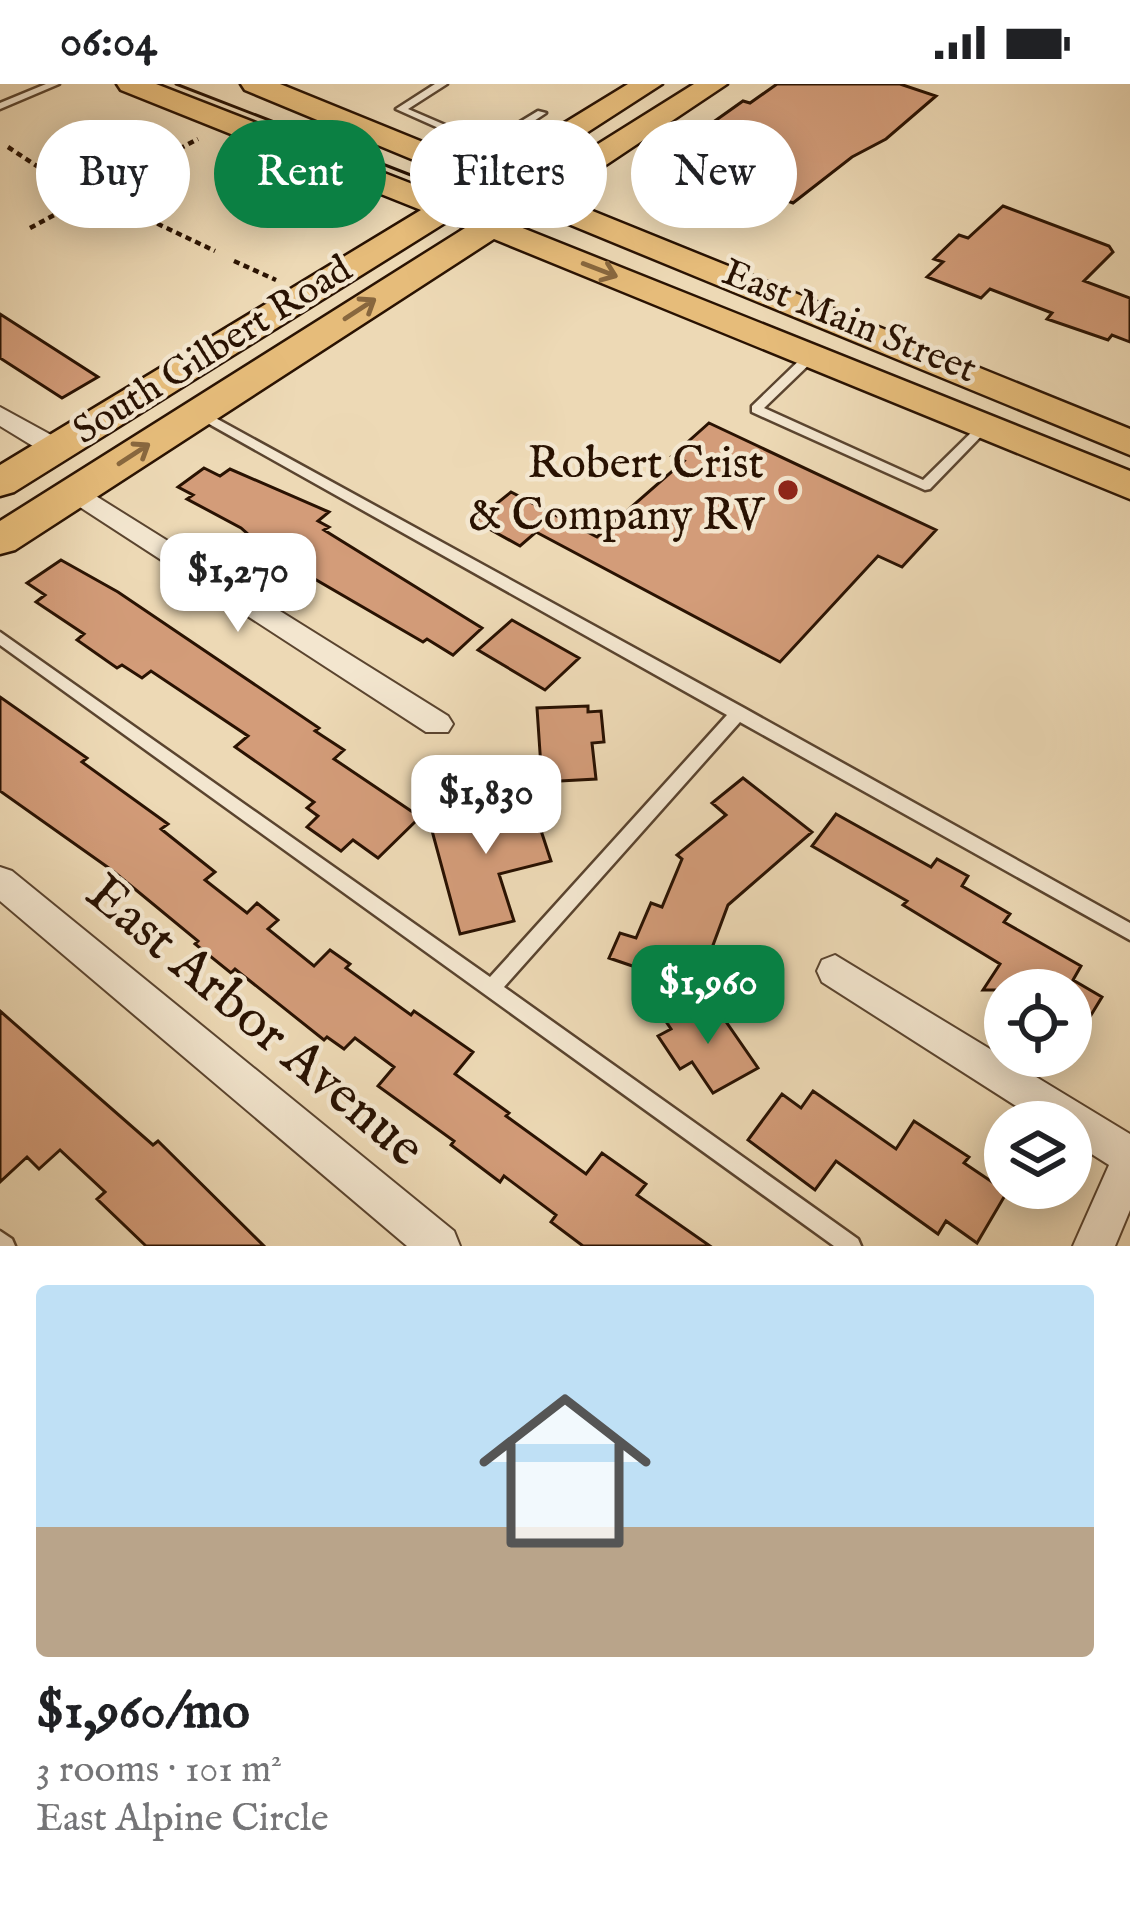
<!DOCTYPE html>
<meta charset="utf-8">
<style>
:root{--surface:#fff;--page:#f6f6f6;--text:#202124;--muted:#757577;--accent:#0b8043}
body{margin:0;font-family:"IM FELL English",serif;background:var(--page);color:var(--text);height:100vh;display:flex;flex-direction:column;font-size:45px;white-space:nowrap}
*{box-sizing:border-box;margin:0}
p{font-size:39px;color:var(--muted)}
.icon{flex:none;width:66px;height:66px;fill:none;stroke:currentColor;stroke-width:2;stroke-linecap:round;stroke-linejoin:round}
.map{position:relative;height:1162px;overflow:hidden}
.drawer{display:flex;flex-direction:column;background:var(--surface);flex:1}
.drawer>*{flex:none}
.guide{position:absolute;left:36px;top:36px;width:1059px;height:108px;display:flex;gap:24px}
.tools{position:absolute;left:984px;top:885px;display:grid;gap:24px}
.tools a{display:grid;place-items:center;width:108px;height:108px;border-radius:50%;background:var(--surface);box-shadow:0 6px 30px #0003;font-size:60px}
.price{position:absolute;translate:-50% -102px;padding:0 27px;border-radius:24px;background:#fff;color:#222;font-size:39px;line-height:78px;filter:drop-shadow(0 3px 6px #0008)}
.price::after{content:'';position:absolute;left:50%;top:72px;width:36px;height:27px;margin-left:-18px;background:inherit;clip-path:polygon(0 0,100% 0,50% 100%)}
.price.current{background:var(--accent);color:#fff}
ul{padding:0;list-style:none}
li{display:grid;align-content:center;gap:24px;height:636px;padding:0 36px}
li span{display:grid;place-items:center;height:372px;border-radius:12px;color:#555}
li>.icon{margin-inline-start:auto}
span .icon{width:216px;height:216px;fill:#fffc;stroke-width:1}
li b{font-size:51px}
.tag{padding:0 42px;border-radius:54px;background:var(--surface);box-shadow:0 6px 30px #0003;font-size:42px;line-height:108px}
.tag.current{background:var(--accent);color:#fff}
.status{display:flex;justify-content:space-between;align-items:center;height:84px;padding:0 60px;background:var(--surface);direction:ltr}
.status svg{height:33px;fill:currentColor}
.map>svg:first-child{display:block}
.building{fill:#d39c79;stroke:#291202;stroke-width:3}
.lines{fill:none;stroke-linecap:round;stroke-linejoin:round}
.service-casing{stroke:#5a442f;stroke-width:5}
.minor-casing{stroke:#5a442f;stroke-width:4}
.primary-casing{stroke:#291202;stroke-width:5}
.path{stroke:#291202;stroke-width:4.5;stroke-dasharray:6 4.5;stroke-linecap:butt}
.service{fill:#f3e6cf;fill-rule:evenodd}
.minor{fill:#f3e6cf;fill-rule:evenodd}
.primary{fill:#e6bc7a;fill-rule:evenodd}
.tram{stroke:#291202;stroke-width:3}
.oneway{stroke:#88673e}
.poi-dot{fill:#8f2418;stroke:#f3e6cf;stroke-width:4.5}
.labels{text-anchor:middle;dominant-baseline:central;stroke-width:9;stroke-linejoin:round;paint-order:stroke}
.far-street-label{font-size:39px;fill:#291202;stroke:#f3e6cf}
.poi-label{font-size:45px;fill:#291202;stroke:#f3e6cf;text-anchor:end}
.near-street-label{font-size:54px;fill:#291202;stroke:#f3e6cf}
</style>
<div class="status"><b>06:04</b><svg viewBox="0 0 49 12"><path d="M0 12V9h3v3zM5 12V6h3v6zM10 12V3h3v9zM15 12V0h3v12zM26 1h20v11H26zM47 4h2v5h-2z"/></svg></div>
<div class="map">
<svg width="1130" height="1162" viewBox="0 0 1130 1162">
<rect width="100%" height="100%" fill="#edd9b5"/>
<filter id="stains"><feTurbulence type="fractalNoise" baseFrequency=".00167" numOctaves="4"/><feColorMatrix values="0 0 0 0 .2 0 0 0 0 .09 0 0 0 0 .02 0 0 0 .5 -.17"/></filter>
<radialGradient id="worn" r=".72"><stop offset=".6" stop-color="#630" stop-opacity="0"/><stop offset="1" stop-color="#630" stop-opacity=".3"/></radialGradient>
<path class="building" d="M777,0H900L936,12L886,55L852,73L793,119L664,73L743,17L750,19Z
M1003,122L1109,162L1113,168L1084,197L1130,214V258L1112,251L1108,256L1047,235L1052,229L990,205L981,214L927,193L943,178L934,175L959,151L968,154Z
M0,230L98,293L62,314L0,274Z
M709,339L936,446L902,483L878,472L780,578L536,448L520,462L475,437L511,408L597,453L684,377L672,372Z
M204,384L220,392L230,385L329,428L318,437L329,443L324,446L482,544L453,571L427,555L423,558L246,455L250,452L241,444L187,415L193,411L178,403Z
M61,476L118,508L319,644L315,647L344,666L334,675L420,733L378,774L353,756L341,767L307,743L318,732L307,724L314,718L235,663L248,652L151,587L142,594L122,581L117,584L77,556L84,550L36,518L45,511L27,499Z
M512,536L579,574L545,606L478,566Z
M0,613L87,674L82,678L168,740L161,745L215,788L205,796L247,829L257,819L278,836L268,845L314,882L330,866L350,880L346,884L411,931L414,927L473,968L455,990L509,1029L506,1032L586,1090L602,1069L646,1100L637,1111L710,1162H583L551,1138L556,1131L504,1092L500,1098L451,1061L454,1057L378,1002L394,983L355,954L344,965L327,953L324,956L235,885L231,889L195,860L198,857L113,787L0,707Z
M588,622V628L601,627L604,658L592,659L596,695L542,698L537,624Z
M743,694L812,748L728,821L697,904L609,874L620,849L636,854L651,819L662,823L682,775L677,771L726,731L712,719Z
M530,713L551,777L499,790L514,837L460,850L428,732Z
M836,730L931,783L937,775L968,792L962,802L1010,830L1004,838L1081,882L1073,896L1102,913L1071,964V900L1067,906H983L1000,880L903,821L907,817L812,762Z
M711,916L758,984L713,1009L692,978L680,985L658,952L671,945L667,939Z
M0,927L153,1061L158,1057L264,1162H146L97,1115L105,1108L60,1066L39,1085L27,1073L0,1098Z
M813,1007L896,1065L914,1037L969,1073L964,1079L1007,1108L977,1159L946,1137L938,1150L836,1077L815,1106L748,1056L782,1010L801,1024Z"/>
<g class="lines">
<g class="service-casing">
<path id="service" d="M46,0H59L0,25V19Z
M435,0H447L408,25L480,56L495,53L538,27L546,29L502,58L479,62L396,25Z
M813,266L819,270L817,273L764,324L923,396L981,339H989L991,342L930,405L925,406L752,328V322L809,267Z
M199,325L744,624L1130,839V856L740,638L504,903L858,1155L861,1162H834L0,561V548L490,893L727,631L195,332L193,329Z
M0,1147L12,1155L15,1162H0Z"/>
</g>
<g class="minor-casing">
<path id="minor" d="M0,323L64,358L68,364L64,370H46L0,342Z
M75,399L448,632L453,640L448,648H426L66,414L62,408Z
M0,783L12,787L454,1147L460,1162H407L0,817Z
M835,871L1130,1050V1126L1115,1162H1073L1109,1081L1071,1057V1038H1041L822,898L817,887L822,876Z"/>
</g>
<g class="primary-casing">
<path id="primary" d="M117,0H156L443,112L467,98L245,6L241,0H280L489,85L628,0H662L515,95L531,102L694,0H727L558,113L1130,345V371L537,127L515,141L1130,387V415L494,155L15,466L0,470V437L465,144L448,137L14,408L0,412V381L421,126L121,6ZM493,109L510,116L487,130L470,123Z"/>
</g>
<path class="path" d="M8,63L40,84L215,167
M179,65L198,55
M136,88L160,76
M80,117L113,100
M30,144L56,130
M234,177L276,196"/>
<use href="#service" class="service"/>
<use href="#minor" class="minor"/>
<use href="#primary" class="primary"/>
<path class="tram" d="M176,0L416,93"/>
</g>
<defs><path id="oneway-shaft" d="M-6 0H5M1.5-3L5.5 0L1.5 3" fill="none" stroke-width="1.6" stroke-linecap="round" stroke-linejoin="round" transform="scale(3)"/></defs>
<g class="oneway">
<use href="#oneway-shaft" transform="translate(600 186) rotate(21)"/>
<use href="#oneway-shaft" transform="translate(360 225) rotate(-33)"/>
<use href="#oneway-shaft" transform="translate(134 370) rotate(-33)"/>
</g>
<circle class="poi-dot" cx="788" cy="406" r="12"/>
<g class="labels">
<g class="far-street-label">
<text transform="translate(849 238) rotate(22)">East Main Street</text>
<text transform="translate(213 267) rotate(-32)">South Gilbert Road</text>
</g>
<g class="poi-label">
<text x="764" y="380">Robert Crist<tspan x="764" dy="52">&amp; Company RV</tspan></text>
</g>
<g class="near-street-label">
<text transform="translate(254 938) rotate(40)">East Arbor Avenue</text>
</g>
</g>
<rect width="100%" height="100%" filter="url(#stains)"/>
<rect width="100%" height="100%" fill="url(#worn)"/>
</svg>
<div class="tools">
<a><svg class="icon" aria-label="locate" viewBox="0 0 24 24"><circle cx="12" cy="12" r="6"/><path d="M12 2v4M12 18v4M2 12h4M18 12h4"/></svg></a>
<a><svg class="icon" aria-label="layers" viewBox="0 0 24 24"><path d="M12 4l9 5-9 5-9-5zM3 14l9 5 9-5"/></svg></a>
</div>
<b class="price" style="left:238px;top:551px">$1,270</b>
<b class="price" style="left:486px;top:773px">$1,830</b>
<b class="price current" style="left:708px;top:963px">$1,960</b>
<div class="guide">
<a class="tag">Buy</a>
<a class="tag current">Rent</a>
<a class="tag">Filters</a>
<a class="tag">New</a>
</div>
</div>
<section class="drawer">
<ul>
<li><span style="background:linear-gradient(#bfe0f5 65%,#b9a48a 0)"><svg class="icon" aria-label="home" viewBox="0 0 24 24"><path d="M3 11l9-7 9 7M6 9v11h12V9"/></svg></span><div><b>$1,960/mo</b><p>3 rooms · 101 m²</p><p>East Alpine Circle</p></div></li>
</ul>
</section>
